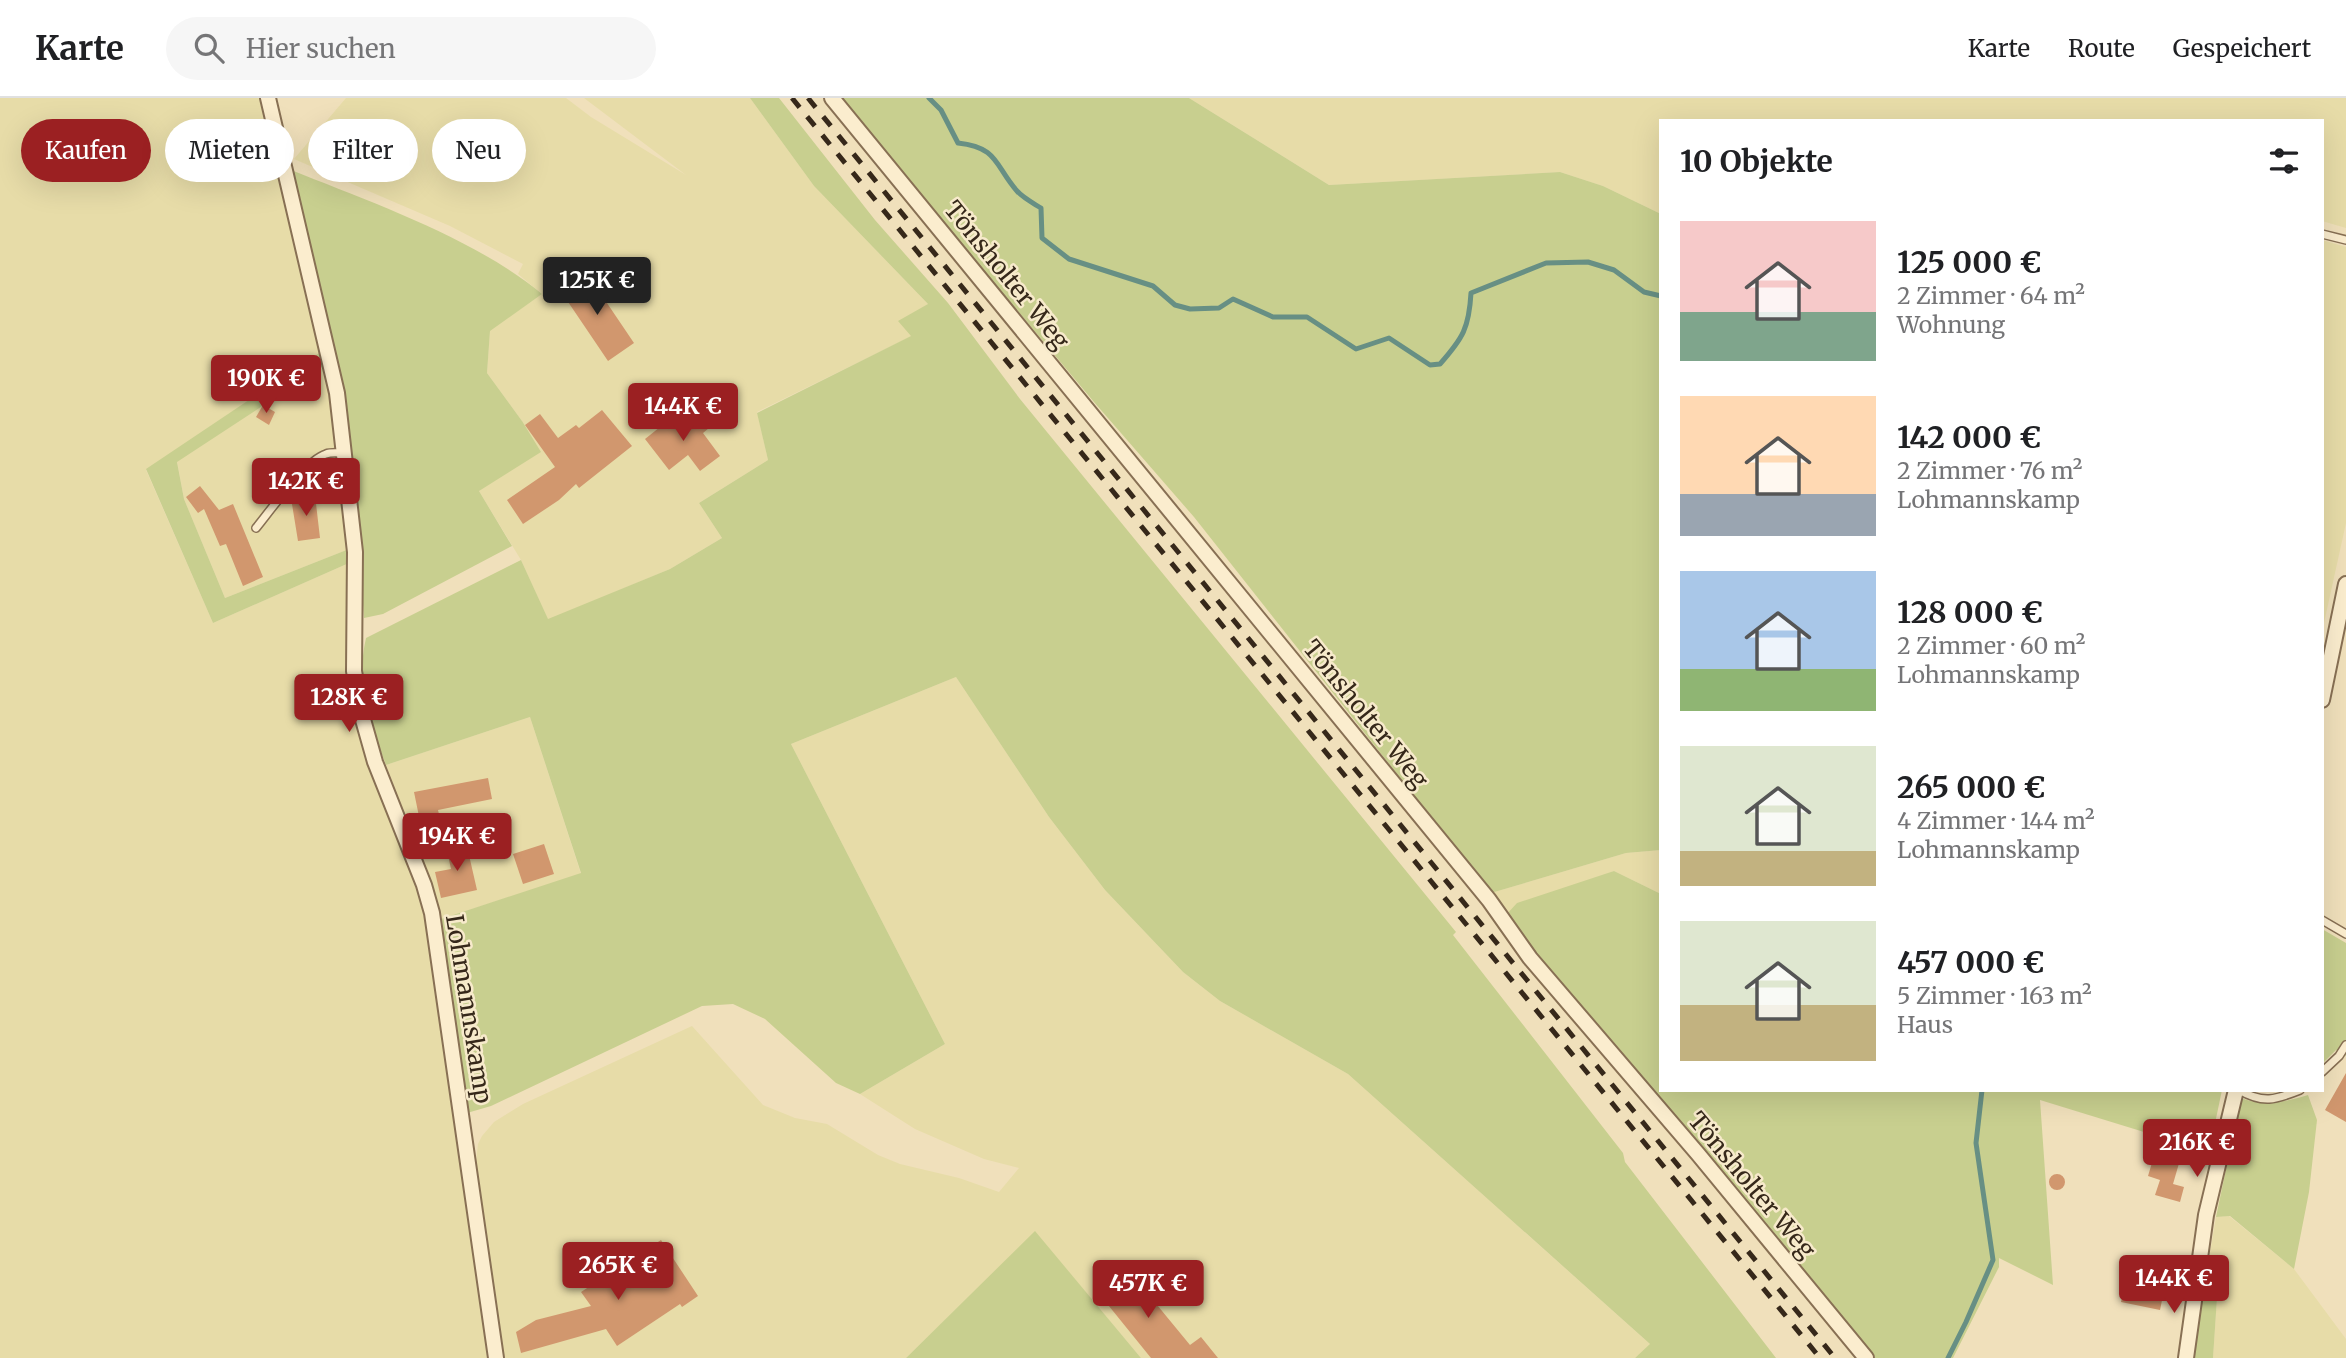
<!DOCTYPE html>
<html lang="de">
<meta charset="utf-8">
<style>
:root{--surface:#fff;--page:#f6f6f6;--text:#202124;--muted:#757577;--line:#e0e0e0;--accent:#9b2022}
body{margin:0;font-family:Merriweather,serif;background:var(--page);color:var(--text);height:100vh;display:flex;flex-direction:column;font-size:26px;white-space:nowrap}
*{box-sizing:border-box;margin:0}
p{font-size:23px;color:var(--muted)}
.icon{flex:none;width:38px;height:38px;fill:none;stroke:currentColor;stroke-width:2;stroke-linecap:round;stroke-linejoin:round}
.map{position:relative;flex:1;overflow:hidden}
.details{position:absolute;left:1659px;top:21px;width:665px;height:973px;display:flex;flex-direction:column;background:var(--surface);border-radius:0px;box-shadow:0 7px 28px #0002}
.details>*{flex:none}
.guide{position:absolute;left:21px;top:21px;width:665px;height:63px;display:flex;gap:14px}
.price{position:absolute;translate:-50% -60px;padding:0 16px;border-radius:7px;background:var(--accent);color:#fff;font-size:23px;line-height:46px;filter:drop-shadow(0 2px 4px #0008)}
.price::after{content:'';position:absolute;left:50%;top:42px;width:21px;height:16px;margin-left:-10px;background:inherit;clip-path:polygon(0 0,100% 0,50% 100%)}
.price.on{background:#222;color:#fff}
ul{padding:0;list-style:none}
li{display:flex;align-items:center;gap:21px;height:175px;padding:0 21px}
li span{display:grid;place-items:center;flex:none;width:196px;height:140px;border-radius:0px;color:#555}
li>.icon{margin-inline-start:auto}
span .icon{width:84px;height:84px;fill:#fffc;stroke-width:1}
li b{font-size:30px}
h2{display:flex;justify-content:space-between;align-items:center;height:84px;padding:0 21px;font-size:30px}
.chip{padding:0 24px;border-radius:32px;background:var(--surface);box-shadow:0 7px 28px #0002;font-size:24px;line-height:63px}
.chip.on{background:var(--accent);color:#fff}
header{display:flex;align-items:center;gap:42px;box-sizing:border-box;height:98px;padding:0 35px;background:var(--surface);border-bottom:2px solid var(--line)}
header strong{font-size:33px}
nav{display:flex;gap:38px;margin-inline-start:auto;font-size:24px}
.search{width:490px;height:63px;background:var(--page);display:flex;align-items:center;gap:18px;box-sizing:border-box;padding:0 24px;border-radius:38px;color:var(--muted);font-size:26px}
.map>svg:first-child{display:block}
.farmland{fill:#e7dca8}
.green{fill:#c8cf8f}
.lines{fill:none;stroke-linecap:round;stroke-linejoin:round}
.stream{stroke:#678f84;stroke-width:5}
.building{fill:#d1976e}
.lane-casing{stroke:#887054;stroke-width:10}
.street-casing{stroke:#887054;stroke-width:18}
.lane{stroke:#fbedce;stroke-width:7}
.street{stroke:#fbedce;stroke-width:14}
.rail{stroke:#36281a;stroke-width:5;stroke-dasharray:12 12;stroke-linecap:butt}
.labels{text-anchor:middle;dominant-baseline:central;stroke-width:5;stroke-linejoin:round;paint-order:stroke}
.street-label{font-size:24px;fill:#36281a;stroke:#f7eacb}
</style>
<header>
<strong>Karte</strong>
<div class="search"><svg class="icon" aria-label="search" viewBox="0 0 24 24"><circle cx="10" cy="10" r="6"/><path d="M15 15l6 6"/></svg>Hier suchen</div>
<nav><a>Karte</a><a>Route</a><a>Gespeichert</a></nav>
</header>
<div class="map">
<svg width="2346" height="1260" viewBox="0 0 2346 1260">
<rect width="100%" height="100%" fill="#f0e0bb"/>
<path class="farmland" d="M0,0H262L322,253L146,372L213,525L349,465L348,539L397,736L417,790L429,831L477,1164L487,1260H0Z
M346,0H566L591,19L686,77L584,0H750L814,88L928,206L912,238L757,314L768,362L699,405L722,440L670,471L548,522L521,462L479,393L522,323L487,275L490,232L542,196L518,176L523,166L450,128L294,61Z
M1189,0H2346V130L2322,123V23H1661V116L1603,88L1560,74L1329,87Z
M2322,142L2346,149V425L2322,534Z
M325,267L330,296L349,451L225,500L184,401L177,363Z
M956,579L1049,719L1105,792L1183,874L1220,903L1348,976L1651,1247L1635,1260H1141L1035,1134L906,1260H500L494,1220V1197L475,1072L478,1046L482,1038L494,1024L523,1006L692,928L763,1007L795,1020L827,1026L878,1057L900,1066L959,1080L999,1094L1019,1070L984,1061L915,1031L860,996L945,946L791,646Z
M530,619L581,776L438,822L419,756L386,667Z
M1661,752V796L1614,773L1506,817L1491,795L1626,755Z
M2229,1118L2294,1171L2346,1241V1260H2213L2218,1185H2205L2216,1119Z"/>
<path class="green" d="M750,0H779L875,122L948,205L1020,301L1456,834L1453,837L1623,1055L1625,1064L1776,1260H1635L1650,1246L1348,976L1220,903L1183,874L1105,792L1049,719L956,579L791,646L945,946L860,996L836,985L765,921L733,906L702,908L491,1008L467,1015L438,822L581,775L530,619L386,667C370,623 355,588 366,540L521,462L548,521L670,471L722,440L699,405L768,362L757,315L911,238L898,223L928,206L814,88Z
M839,0H1189L1329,87L1560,74L1603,88L1661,116V752L1626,755L1491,795L1194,419L1094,304Z
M291,72C371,104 476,141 542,196L490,233L487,275L522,323L541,354L479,393L512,448L383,516L364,520L359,448Z
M322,253L325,267L177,364L184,401L225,500L349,451V465L213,525L146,371Z
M1614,773L1661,796V992H2222L2209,1054L2040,1002L2053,1187L1999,1160V1169L1953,1260H1875L1754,1114L1547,871L1506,817L1517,805Z
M2322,831L2346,845V958L2336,952L2322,966Z
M2308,997L2317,1022L2309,1094L2294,1171L2230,1118L2216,1119L2241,1000C2265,1009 2284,1004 2308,997Z
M1035,1133L1141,1260H906Z
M2205,1185H2218L2213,1260H2194Z"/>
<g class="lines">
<path class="stream" d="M929,0L941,12L958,45C998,49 995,68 1017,93C1023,100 1033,105 1041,110L1042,140L1069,161L1153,188L1175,207L1190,211L1219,210L1233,201L1273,219H1307L1356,251L1389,240L1430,267L1440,266C1463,240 1469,230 1471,195L1546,165L1588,164L1614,172L1644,194L1661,198
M1948,1260L1966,1224L1993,1162L1976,1045L1982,992"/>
</g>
<path class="building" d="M586,174L634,245L608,263L560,192Z
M263,307L275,314L269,327L256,319Z
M602,312L632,348L579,390L576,386L559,402L523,426L507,402L555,369L525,327L540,316L558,340L576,327L579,330Z
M675,317L684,328L698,317L709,330L703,335L720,358L700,373L688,357L669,372L645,341Z
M200,388L219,412L233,406L263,479L243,488L226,446L220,448L204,411L198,415L186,399Z
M315,397L320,440L298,443L291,400Z
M488,680L492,701L438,712L443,733L423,738L414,694Z
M466,744L477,792L441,800L435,774L451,771L446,748Z
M544,746L554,776L523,786L513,756Z
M2346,975V1024L2325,1012Z
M2157,1048L2182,1055L2173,1086L2184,1089L2180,1104L2155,1097L2160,1082L2148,1078Z
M2049 1084a8 8 0 1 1 16 0a8 8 0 1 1-16 0Z
M661,1142L698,1198L682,1209L680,1206L617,1248L606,1231L521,1255L516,1234L536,1222L591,1208L581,1194Z
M1125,1168L1190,1247L1201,1239L1218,1260H1151L1096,1192Z
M2129,1170L2143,1173L2142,1178L2166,1183L2160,1212L2121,1204Z"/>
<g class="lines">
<g class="lane-casing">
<path id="lane" d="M2322,136L2346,142
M256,430C270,413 306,362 326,356C331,354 338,355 343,355
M2322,822L2346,836
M2322,974L2339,958L2346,947
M2239,992C2263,1006 2275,1002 2300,992"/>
</g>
<g class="street-casing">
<path id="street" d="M268,0L337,295L355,454L354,573L362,618L375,664L424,787L432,815L496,1260
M832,0L1489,802L1530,860L1698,1056L1866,1260
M2322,602L2346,486
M2186,1260L2206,1117L2236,992"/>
</g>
<use href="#lane" class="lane"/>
<use href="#street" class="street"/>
<path class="rail" d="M792,0L1820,1260
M808,0L1835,1260"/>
</g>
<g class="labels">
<g class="street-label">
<text transform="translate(1007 177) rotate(51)">Tönsholter Weg</text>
<text transform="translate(1366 616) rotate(51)">Tönsholter Weg</text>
<text transform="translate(469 911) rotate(81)">Lohmannskamp</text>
<text transform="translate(1752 1087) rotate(50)">Tönsholter Weg</text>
</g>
</g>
</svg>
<b class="price on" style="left:597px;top:219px">125K €</b>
<b class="price" style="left:266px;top:317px">190K €</b>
<b class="price" style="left:683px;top:345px">144K €</b>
<b class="price" style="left:306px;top:420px">142K €</b>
<b class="price" style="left:349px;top:636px">128K €</b>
<b class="price" style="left:457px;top:775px">194K €</b>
<b class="price" style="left:2197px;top:1081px">216K €</b>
<b class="price" style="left:618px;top:1204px">265K €</b>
<b class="price" style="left:2174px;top:1217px">144K €</b>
<b class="price" style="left:1148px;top:1222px">457K €</b>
<div class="guide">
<a class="chip on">Kaufen</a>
<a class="chip">Mieten</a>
<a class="chip">Filter</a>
<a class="chip">Neu</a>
</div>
<section class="details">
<h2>10 Objekte<svg class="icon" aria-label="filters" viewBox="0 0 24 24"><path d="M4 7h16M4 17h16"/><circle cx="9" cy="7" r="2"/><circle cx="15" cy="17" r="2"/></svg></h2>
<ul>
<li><span style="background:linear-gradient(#f6c9c9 65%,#7fa58c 0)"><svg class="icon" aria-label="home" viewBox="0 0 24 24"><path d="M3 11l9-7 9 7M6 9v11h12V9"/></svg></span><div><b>125 000 €</b><p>2 Zimmer · 64 m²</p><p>Wohnung</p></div></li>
<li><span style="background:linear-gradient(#ffd9b3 70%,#9aa5b1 0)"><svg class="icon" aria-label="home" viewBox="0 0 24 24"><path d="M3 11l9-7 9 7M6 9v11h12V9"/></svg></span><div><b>142 000 €</b><p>2 Zimmer · 76 m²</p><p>Lohmannskamp</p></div></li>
<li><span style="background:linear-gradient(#a9c7e8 70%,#8fb573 0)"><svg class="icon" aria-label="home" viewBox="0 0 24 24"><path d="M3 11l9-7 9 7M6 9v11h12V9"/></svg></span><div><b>128 000 €</b><p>2 Zimmer · 60 m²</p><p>Lohmannskamp</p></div></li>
<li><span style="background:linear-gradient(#dfe7d0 75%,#c2b280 0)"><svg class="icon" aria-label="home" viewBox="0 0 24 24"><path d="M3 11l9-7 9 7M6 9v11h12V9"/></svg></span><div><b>265 000 €</b><p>4 Zimmer · 144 m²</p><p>Lohmannskamp</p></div></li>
<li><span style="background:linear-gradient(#dfe7d0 60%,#c2b280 0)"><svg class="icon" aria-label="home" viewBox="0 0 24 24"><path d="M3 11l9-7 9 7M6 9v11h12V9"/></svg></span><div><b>457 000 €</b><p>5 Zimmer · 163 m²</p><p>Haus</p></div></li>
</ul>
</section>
</div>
